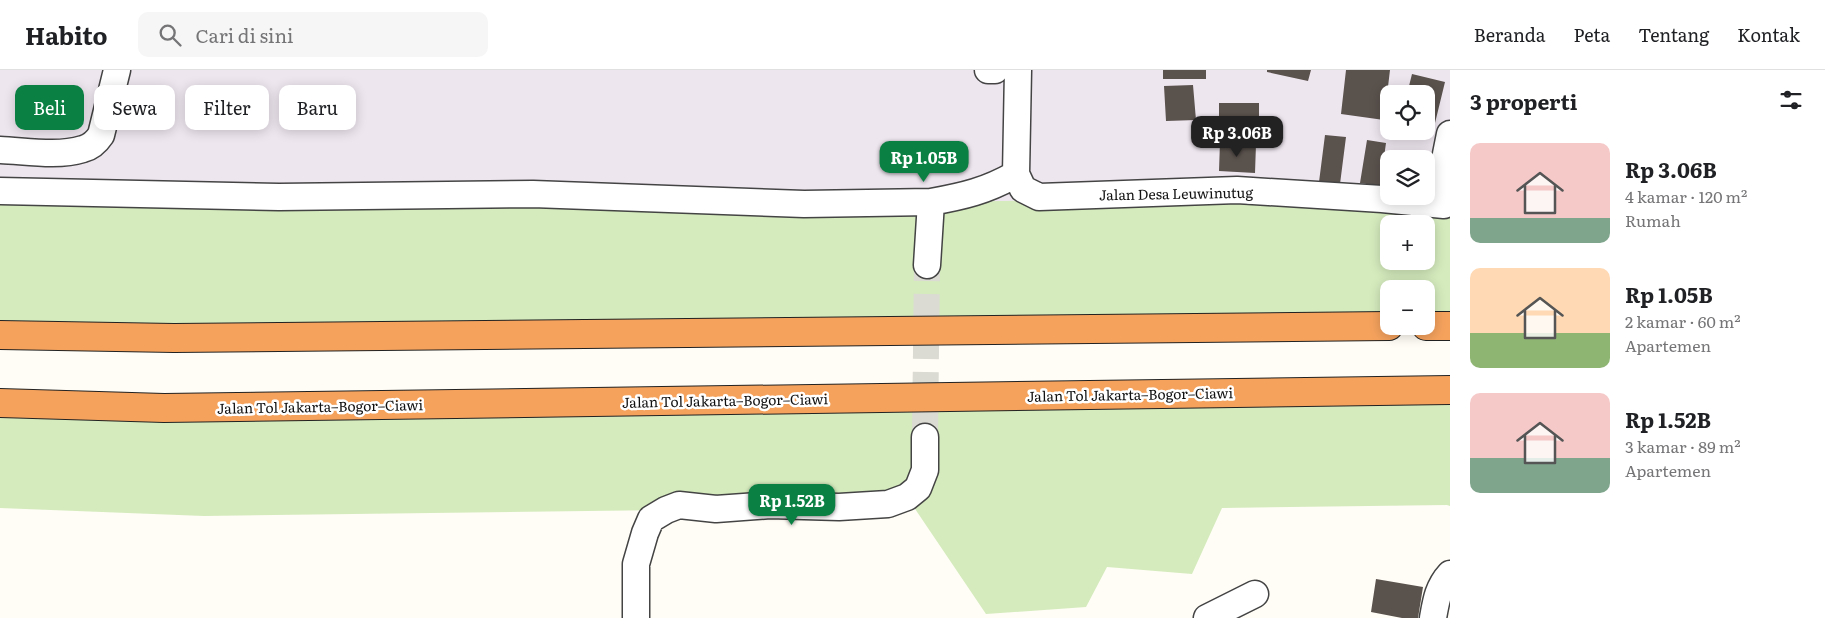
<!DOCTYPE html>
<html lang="id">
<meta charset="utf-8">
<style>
:root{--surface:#fff;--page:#f6f6f6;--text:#202124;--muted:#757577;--line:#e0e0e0;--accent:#0b8043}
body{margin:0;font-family:Literata,serif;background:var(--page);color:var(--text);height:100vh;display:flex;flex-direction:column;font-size:19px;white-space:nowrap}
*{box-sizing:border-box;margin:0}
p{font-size:16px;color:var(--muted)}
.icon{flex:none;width:28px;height:28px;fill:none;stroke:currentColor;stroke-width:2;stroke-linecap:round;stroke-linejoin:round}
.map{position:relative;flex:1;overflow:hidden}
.panel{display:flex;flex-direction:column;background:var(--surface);width:375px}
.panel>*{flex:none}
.top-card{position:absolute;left:15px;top:15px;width:475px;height:45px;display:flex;gap:10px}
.fabs{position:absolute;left:1380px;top:15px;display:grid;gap:10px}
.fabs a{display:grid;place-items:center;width:55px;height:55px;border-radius:10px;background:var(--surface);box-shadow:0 2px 12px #0003;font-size:25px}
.price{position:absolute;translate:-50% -42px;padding:0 11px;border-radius:10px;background:var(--accent);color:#fff;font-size:16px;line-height:32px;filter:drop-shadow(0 1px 2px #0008)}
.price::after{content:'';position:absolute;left:50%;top:30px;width:15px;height:11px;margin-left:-8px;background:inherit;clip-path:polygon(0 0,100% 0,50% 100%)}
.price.selected{background:#222;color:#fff}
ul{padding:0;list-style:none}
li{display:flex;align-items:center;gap:15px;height:125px;padding:0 20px}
li span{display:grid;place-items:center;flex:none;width:140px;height:100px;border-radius:10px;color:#555}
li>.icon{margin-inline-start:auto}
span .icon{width:60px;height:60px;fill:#fffc;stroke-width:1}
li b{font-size:21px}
h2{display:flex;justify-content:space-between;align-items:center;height:60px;padding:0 20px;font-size:21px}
.pill{padding:0 18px;border-radius:10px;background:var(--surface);box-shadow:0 2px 12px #0003;font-size:18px;line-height:45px}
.pill.selected{background:var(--accent);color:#fff}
header{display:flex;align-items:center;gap:30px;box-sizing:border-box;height:70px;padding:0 25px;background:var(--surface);border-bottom:1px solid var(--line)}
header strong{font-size:24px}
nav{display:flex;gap:28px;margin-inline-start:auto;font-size:18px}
.search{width:350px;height:45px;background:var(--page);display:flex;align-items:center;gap:12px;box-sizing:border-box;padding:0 18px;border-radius:10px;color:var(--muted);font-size:19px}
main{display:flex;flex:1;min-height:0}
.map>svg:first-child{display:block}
.industrial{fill:#eee6ef;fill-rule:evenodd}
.green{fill:#d5ebbd;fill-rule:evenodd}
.building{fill:#5a524d}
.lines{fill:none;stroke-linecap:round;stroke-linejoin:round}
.minor-tunnel{stroke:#dbdad3;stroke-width:26;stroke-dasharray:26 13;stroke-linecap:butt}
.minor-casing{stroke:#444;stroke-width:29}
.highway-casing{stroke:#222;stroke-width:30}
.minor{stroke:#fff;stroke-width:26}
.highway{stroke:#f5a25d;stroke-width:28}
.labels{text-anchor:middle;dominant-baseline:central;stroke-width:5;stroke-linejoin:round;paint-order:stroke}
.street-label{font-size:14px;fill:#111;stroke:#fff}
</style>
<header>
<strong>Habito</strong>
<div class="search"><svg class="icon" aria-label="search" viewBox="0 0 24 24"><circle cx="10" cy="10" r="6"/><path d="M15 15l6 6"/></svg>Cari di sini</div>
<nav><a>Beranda</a><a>Peta</a><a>Tentang</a><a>Kontak</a></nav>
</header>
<main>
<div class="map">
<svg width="1450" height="548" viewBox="0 0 1450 548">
<rect width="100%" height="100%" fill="#fffdf5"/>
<path class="industrial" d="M0,0H1450V120L1426,121V89H1389V123L1016,139L0,115ZM1389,24H1426V61H1389Z"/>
<path class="green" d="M0,115L804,134L1276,127L1450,130V256H1426V219H1389V256L0,264ZM1389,154H1426V191H1389Z
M1450,320V436L1447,435L1222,438L1192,504L1107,497L1086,537L986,544L907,427L666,440L204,446L0,438V333Z"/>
<path class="building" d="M1163,0H1206V9H1163Z
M1267,0H1311L1308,11L1267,2Z
M1346,0H1390L1384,50L1341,44Z
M1412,4L1445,12L1435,53L1426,51V24H1407Z
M1193,15L1196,50L1166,51L1164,16Z
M1219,33H1259V65H1219Z
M1325,65L1346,67L1340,114L1319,112Z
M1367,70L1386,73L1380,116L1360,113Z
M1220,72L1256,74L1255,103L1219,101Z
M1376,509L1423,517L1418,548H1402L1371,542Z"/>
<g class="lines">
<path class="minor-tunnel" d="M925,367L927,195"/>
<g class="minor-casing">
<path id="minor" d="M988,0H995
M1018,0L1016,104L1023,119L1039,127L1237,120L1382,129L1444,135L1450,130
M0,80C26,81 57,87 83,79C91,77 97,71 101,65L117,0
M0,121L279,127L533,124L804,134L931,132
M1444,135L1446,84L1450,64
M927,195L931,132C964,126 986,121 1016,104
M636,548V494L645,463L651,449L666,440L679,435L716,439L770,435L839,437L888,434L907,427L918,418L925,400V367
M1207,548L1255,524
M1433,548C1436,531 1438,517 1450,504"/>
</g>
<g class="highway-casing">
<path id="highway" d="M1426,256H1450
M0,265L174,268L1389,256
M0,333L164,338L1450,320"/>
</g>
<use href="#minor" class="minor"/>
<use href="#highway" class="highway"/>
</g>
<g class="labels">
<g class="street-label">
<text transform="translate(1176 123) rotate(-1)">Jalan Desa Leuwinutug</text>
<text transform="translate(1130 324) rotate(-1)">Jalan Tol Jakarta–Bogor–Ciawi</text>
<text transform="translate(725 330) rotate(-1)">Jalan Tol Jakarta–Bogor–Ciawi</text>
<text transform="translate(320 336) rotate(-1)">Jalan Tol Jakarta–Bogor–Ciawi</text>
</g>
</g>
</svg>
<div class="fabs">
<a><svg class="icon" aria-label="locate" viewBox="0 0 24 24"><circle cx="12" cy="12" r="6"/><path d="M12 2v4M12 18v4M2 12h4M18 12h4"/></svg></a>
<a><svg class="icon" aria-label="layers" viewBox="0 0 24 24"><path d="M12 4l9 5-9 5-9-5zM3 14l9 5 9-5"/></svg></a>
<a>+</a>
<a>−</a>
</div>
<b class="price selected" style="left:1237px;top:88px">Rp 3.06B</b>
<b class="price" style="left:924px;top:113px">Rp 1.05B</b>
<b class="price" style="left:792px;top:456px">Rp 1.52B</b>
<div class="top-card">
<a class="pill selected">Beli</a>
<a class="pill">Sewa</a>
<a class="pill">Filter</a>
<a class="pill">Baru</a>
</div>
</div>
<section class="panel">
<h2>3 properti<svg class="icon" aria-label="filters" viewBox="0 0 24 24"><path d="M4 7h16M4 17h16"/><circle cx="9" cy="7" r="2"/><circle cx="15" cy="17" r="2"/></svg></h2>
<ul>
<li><span style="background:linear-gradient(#f6c9c9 75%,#7fa58c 0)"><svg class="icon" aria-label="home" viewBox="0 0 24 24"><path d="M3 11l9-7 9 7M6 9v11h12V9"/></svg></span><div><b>Rp 3.06B</b><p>4 kamar · 120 m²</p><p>Rumah</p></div></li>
<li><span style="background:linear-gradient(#ffd9b3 65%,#8fb573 0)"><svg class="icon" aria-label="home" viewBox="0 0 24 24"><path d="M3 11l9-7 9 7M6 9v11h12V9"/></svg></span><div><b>Rp 1.05B</b><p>2 kamar · 60 m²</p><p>Apartemen</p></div></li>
<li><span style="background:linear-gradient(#f6c9c9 65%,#7fa58c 0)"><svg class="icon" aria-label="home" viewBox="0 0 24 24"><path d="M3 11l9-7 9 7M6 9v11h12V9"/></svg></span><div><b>Rp 1.52B</b><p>3 kamar · 89 m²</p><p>Apartemen</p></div></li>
</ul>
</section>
</main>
